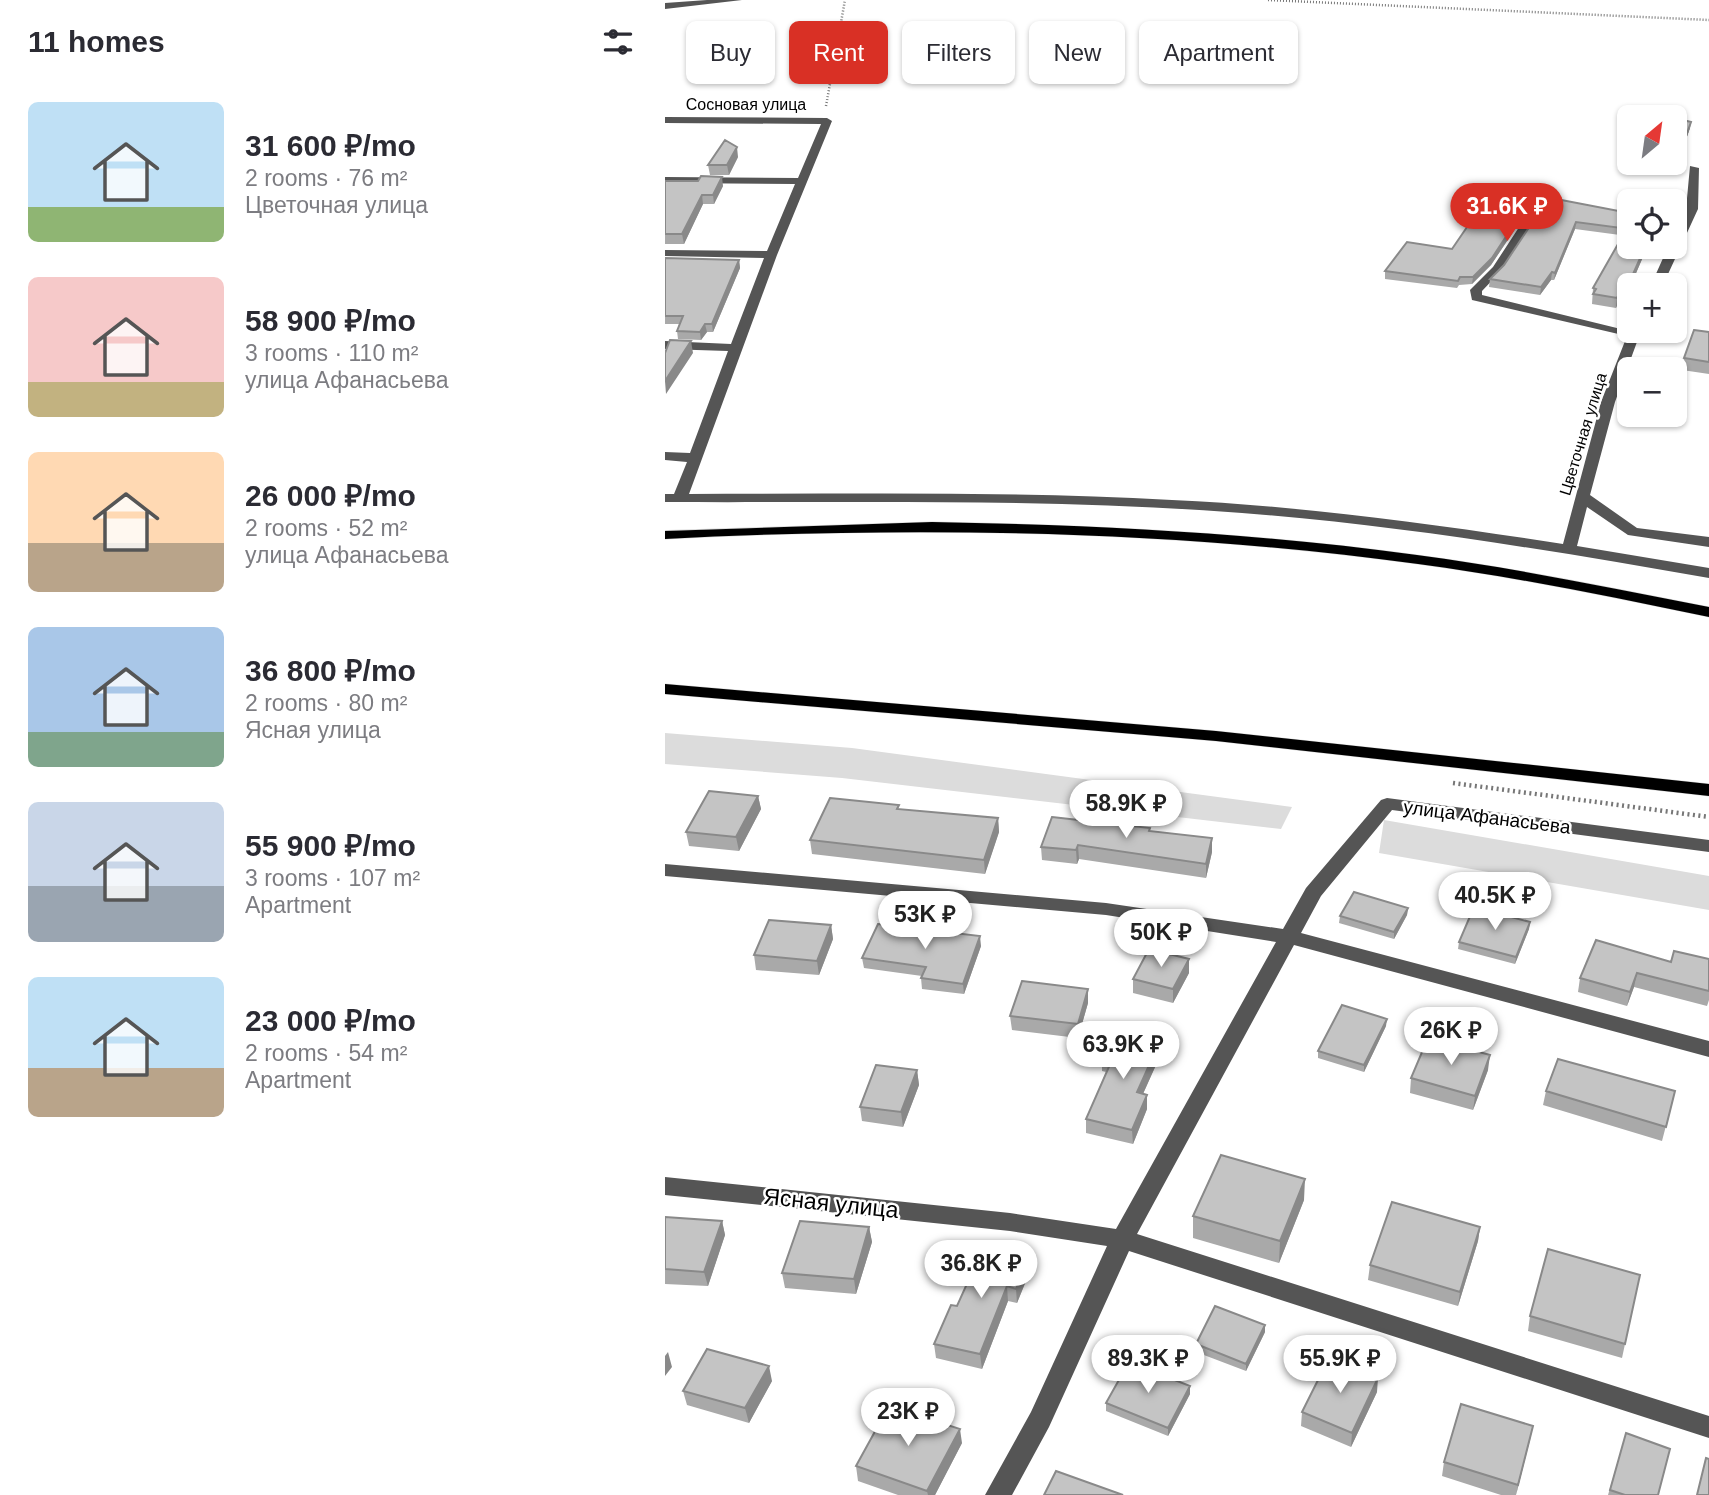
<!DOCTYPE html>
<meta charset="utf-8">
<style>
:root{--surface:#fff;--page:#f2f2f3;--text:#2b2b33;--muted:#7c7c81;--accent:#d93025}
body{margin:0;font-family:Helvetica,sans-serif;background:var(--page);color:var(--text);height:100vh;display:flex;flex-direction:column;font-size:26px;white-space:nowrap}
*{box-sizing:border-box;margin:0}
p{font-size:23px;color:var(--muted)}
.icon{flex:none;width:38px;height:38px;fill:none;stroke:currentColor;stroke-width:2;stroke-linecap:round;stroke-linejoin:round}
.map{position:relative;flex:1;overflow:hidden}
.sheet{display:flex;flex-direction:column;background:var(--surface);width:665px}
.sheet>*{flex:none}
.guide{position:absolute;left:21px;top:21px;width:665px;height:63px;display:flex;gap:14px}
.needle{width:46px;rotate:29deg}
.fabs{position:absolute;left:952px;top:105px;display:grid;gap:14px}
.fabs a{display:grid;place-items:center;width:70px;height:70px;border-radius:10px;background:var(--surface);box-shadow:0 2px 5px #0004;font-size:35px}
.price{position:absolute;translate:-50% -60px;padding:0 16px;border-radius:24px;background:#fff;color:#222;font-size:23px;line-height:46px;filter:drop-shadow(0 2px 4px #0008)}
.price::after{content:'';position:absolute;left:50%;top:42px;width:21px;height:16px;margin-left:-10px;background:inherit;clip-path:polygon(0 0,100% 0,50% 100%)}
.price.current{background:var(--accent);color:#fff}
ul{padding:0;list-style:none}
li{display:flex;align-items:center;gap:21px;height:175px;padding:0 28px}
li span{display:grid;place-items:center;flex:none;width:196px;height:140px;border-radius:10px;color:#555}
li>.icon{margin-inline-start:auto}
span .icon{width:84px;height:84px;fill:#fffc;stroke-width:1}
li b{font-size:30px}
h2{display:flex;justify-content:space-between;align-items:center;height:84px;padding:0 28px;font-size:30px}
.tag{padding:0 24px;border-radius:10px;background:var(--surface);box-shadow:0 2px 5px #0004;font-size:24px;line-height:63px}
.tag.current{background:var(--accent);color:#fff}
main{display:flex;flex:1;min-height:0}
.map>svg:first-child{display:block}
.green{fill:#dcdcdc}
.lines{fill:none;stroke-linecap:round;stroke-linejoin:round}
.major-casing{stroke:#dbdbdb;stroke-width:1}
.path-far1{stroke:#777;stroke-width:2.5;stroke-dasharray:1 2;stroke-linecap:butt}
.path{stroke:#777;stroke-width:4.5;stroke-dasharray:2 3.5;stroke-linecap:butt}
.minor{fill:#555;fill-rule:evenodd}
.major{fill:#000;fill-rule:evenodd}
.wall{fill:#a9a9a9}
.shaded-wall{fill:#898989}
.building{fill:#c4c4c4;stroke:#898989;stroke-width:2}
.labels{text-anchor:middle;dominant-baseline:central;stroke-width:5;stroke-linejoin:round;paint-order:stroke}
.far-street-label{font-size:16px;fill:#000;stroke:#fff}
.street-label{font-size:19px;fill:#000;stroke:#fff}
.near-street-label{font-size:23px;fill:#000;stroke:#fff}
</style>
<main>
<section class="sheet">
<h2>11 homes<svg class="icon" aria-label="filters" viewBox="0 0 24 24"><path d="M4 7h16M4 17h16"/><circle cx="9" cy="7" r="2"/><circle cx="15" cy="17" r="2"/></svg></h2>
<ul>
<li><span style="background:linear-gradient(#bfe0f5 75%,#8fb573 0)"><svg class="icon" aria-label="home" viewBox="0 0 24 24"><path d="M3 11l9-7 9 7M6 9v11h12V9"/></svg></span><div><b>31 600 ₽/mo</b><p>2 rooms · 76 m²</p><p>Цветочная улица</p></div></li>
<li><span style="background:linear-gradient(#f6c9c9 75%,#c2b280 0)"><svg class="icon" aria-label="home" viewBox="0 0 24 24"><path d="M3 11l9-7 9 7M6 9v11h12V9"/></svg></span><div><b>58 900 ₽/mo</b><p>3 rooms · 110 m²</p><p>улица Афанасьева</p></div></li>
<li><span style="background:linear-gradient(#ffd9b3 65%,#b9a48a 0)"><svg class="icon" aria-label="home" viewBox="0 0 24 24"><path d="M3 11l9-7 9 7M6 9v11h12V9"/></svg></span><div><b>26 000 ₽/mo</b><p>2 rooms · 52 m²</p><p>улица Афанасьева</p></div></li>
<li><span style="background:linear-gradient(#a9c7e8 75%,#7fa58c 0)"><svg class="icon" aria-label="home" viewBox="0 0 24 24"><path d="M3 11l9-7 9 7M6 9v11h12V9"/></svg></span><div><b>36 800 ₽/mo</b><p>2 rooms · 80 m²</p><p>Ясная улица</p></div></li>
<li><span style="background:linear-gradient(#c9d6e8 60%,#9aa5b1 0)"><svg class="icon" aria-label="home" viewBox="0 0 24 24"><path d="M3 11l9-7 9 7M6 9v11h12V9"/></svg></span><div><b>55 900 ₽/mo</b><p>3 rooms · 107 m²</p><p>Apartment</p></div></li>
<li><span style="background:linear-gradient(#bfe0f5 65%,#b9a48a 0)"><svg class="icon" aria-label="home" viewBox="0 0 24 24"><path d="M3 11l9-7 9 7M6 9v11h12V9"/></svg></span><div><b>23 000 ₽/mo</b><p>2 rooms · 54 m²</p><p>Apartment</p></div></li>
</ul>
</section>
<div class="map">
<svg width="1044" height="1495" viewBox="0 0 1044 1495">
<rect width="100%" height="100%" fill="#fff"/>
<path class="green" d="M0,733L187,748L627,807L616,829L177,778L0,764Z
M719,820L1044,876V910L714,853Z"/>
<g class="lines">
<g class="major-casing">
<path id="major" d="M267,522C430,525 591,533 752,555C850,568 947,588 1044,607V617C947,597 851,577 753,564C503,530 252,526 0,539V531Z
M0,684L551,731L1044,784V796L551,741L0,694Z"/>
</g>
<path class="path-far1" d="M603,0L1044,20
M161,106L180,0"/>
<path class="path" d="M788,783L1044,817"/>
<path class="minor" d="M42,0H77L0,9V3Z
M0,117L162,118L167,121L112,255L24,494C185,494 346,491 507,500C638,506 768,524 898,544L936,402L962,336L807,300L805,290L828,267L862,215L866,214L872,217L836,271L817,291V295L964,331H976L950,402L925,495L972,528L1044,537V547L963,535L922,507L912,546L1044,568V578C889,551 734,525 577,513C385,498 192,503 0,502V494H9L22,462L0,460V452L25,453L63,351L0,349V341L66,344L99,258L0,256V250L102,251L130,184L0,183V177L133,178L156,124L0,123Z
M1025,166L1034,168L1033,209L998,285H986L1003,247H1010V234L1021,209Z
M722,798L1044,840V852L727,810L656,896L636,933L1044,1041V1057L629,945L472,1234L1044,1416V1438L464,1251L384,1427L347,1495H320L366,1412L442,1246L345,1231L0,1195V1177L345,1213L451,1229L611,942L441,915L0,876V864L441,903L618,929L641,888L716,800Z"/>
<use href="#major" class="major"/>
</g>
<path class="wall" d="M1010,118L1025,128L1014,159L1010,160Z
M73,157L64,175H45L43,165Z
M980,163H1001L1000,173Z
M0,181L58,186L49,204H38L19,244H0Z
M860,193L959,212L955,235L910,229L889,280H886L875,295L824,287L825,279L839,265L872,216L865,211L860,214L826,265L807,284L794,285L792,288L720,279V271L787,249L837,214Z
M964,247H982L966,285H964L963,291L959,290L951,308L927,304L928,288Z
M0,258L74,260L75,268L48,332H42L36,340L13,339L12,331L14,324H0Z
M1044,332V374L1017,370L1019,358Z
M93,796L96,809L74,851L24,846L21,832Z
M234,809L333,818L334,832L320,874L147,854L145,840Z
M485,828V831L547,852L541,878L414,859L412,864L377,860L376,847Z
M743,908L742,915L729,939L674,923L675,916Z
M865,922L864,929L850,964L793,949L794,942Z
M166,925L168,939L154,975L91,970L89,955Z
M316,946L299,994L257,989L256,978L257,976L199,968L197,958Z
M1044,959V1000L1042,1006L969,987L962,1006L913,992L915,978L1006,962Z
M524,973L508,1003L468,993V979Z
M423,989V1003L413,1038L347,1030L345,1016Z
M721,1026L699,1072L653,1058V1051Z
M495,1041V1056L478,1094L482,1109L468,1144L421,1133V1119L441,1072L437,1071V1057Z
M252,1070L254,1085L238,1127L197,1121L195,1107Z
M823,1070L808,1110L745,1093L746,1078Z
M881,1091H1010L997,1141L878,1105Z
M639,1200L614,1263L528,1238V1216Z
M0,1217L57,1221L60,1235L43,1286L0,1284Z
M204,1227L207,1242L191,1294L120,1288L117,1273Z
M815,1227L813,1241L793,1306L703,1280L705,1265Z
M364,1256L365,1271L352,1303L343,1301L317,1369L271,1358L269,1344L292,1306Z
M865,1316L960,1344L957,1358L863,1331Z
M600,1332L581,1371L531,1352V1344Z
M107,1381L84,1423L22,1405L18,1391Z
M525,1386V1394L503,1436L441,1411V1403Z
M712,1392L686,1447L636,1426L637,1412Z
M868,1426L851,1495H836L777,1476L779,1462Z
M961,1433L993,1495H943Z
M297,1443L270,1495H233L193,1481L191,1466Z"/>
<path class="shaded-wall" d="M1026,122L1025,128L1014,159L1015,153Z
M72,147L73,157L64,175L62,165Z
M57,177L58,186L49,204L48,195Z
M37,195L38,204L19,244L17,234Z
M866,204L865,211L860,214L826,265L807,284L808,277L861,206Z
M911,222L910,229L889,280L890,273Z
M980,247H982L981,250L966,285H964L963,291L965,281Z
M74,260L75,268L48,332L47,324Z
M887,272L886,280L875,295L876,287Z
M961,281L959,290L951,308L952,298Z
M40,324L42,332L36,340L35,332Z
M26,341L28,353L1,394L0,381Z
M93,796L96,809L74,851L71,837Z
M333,818L334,832L320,874L319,860Z
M547,838V852L541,878V864Z
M413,845L414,859L412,864L411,850Z
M743,908L742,915L729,939V932Z
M865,922L864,929L850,964L851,957Z
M166,925L168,939L154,975L152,961Z
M315,936L316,946L299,994L298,984Z
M524,959V973L508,1003V989Z
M972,973L969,987L962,1006L965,992Z
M423,989V1003L413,1038V1024Z
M722,1019L721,1026L699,1072V1065Z
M495,1041V1056L472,1107V1092Z
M825,1055L823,1070L808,1110L810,1096Z
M252,1070L254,1085L238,1127L236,1112Z
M482,1095V1109L468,1144L467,1130Z
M640,1179L639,1200L614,1263L615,1241Z
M57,1221L60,1235L43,1286L39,1272Z
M204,1227L207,1242L191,1294L189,1279Z
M815,1227L813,1241L793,1306L795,1292Z
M364,1256L365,1271L352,1303L351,1289Z
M342,1286L343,1301L317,1369L315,1354Z
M600,1325V1332L581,1371V1364Z
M3,1352L7,1367L0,1376V1356Z
M104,1366L107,1381L84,1423L80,1408Z
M713,1378L712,1392L686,1447L687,1433Z
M525,1386V1394L503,1436V1428Z
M868,1426L865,1440L851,1495L853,1485Z
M295,1429L297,1443L270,1495H263L262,1491Z"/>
<path class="building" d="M1010,118L1026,122L1015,153H1010Z
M60,140L72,147L62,165H43Z
M36,176L57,177L48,195H37L17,234H0V181H33Z
M860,193L959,212L956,228L911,222L890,273L887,272L876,287L825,279L839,265L875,211L866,204L861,206L827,258L808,277H795L793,281L720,271L742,242L787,249L813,211L837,214Z
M957,237L964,238V247H980L965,281H961L952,298L928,294L931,289L928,288Z
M0,258L74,260L47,324H40L35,332L12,331L18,316H0Z
M1029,330L1044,332V362L1019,358Z
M5,340L26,341L0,381V353Z
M44,791L93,796L71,837L21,832Z
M165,798L234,805L232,809L333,818L319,860L145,840Z
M387,817L485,828L484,831L547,838L541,864L413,845L411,850L376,847Z
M689,892L743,908L729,932L675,916Z
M809,907L865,922L851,957L794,942Z
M104,920L166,925L152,961L89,955Z
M213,924L315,936L298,984L256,978L261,967L197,958Z
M931,940L1006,962L1009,951L1044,959V991L972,973L965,992L915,978Z
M484,949L524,959L508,989L468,979Z
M357,981L423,989L413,1024L345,1016Z
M677,1005L722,1019L699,1065L653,1051Z
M450,1031L495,1041L472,1092L482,1095L467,1130L421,1119L447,1060L437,1057Z
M763,1038L825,1055L810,1096L746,1078Z
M893,1059L1010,1091L1001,1127L881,1091Z
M211,1065L252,1070L236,1112L195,1107Z
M556,1155L640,1179L615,1241L528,1216Z
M727,1202L815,1227L795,1292L705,1265Z
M0,1217L57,1221L39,1272L0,1269Z
M135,1221L204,1227L189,1279L117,1273Z
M319,1246L364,1256L351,1289L342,1286L315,1354L269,1344L286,1305L292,1306Z
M883,1249L975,1275L960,1344L865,1316Z
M550,1306L600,1325L581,1364L531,1344Z
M42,1349L104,1366L80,1408L18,1391Z
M664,1358L713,1378L687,1433L637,1412Z
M464,1362L525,1386L503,1428L441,1403Z
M796,1404L868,1426L853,1485L779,1462Z
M224,1406L295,1429L262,1491L191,1466Z
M961,1433L1005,1449L993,1495H960L945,1490Z
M1041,1458L1044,1459V1495H1032Z
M391,1471L458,1495H379Z"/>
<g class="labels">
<g class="far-street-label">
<text x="81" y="104">Сосновая улица</text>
<text transform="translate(918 434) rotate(-73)">Цветочная улица</text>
</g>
<g class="street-label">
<text transform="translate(822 817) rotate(7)">улица Афанасьева</text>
</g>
<g class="near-street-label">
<text transform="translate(166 1203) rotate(6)">Ясная улица</text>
</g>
</g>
</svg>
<div class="fabs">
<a><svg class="needle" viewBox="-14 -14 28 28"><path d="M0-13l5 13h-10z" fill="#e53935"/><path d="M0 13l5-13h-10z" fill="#7c7c81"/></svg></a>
<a><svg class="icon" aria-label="locate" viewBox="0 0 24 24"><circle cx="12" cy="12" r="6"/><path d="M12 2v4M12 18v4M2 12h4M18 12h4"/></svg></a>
<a>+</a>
<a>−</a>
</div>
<b class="price current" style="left:842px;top:243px">31.6K ₽</b>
<b class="price" style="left:461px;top:840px">58.9K ₽</b>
<b class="price" style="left:830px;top:932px">40.5K ₽</b>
<b class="price" style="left:260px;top:951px">53K ₽</b>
<b class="price" style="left:496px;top:969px">50K ₽</b>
<b class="price" style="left:786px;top:1067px">26K ₽</b>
<b class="price" style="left:458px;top:1081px">63.9K ₽</b>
<b class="price" style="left:316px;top:1300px">36.8K ₽</b>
<b class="price" style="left:483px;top:1395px">89.3K ₽</b>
<b class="price" style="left:675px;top:1395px">55.9K ₽</b>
<b class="price" style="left:243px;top:1448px">23K ₽</b>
<div class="guide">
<a class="tag">Buy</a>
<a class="tag current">Rent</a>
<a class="tag">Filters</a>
<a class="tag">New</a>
<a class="tag">Apartment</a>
</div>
</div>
</main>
